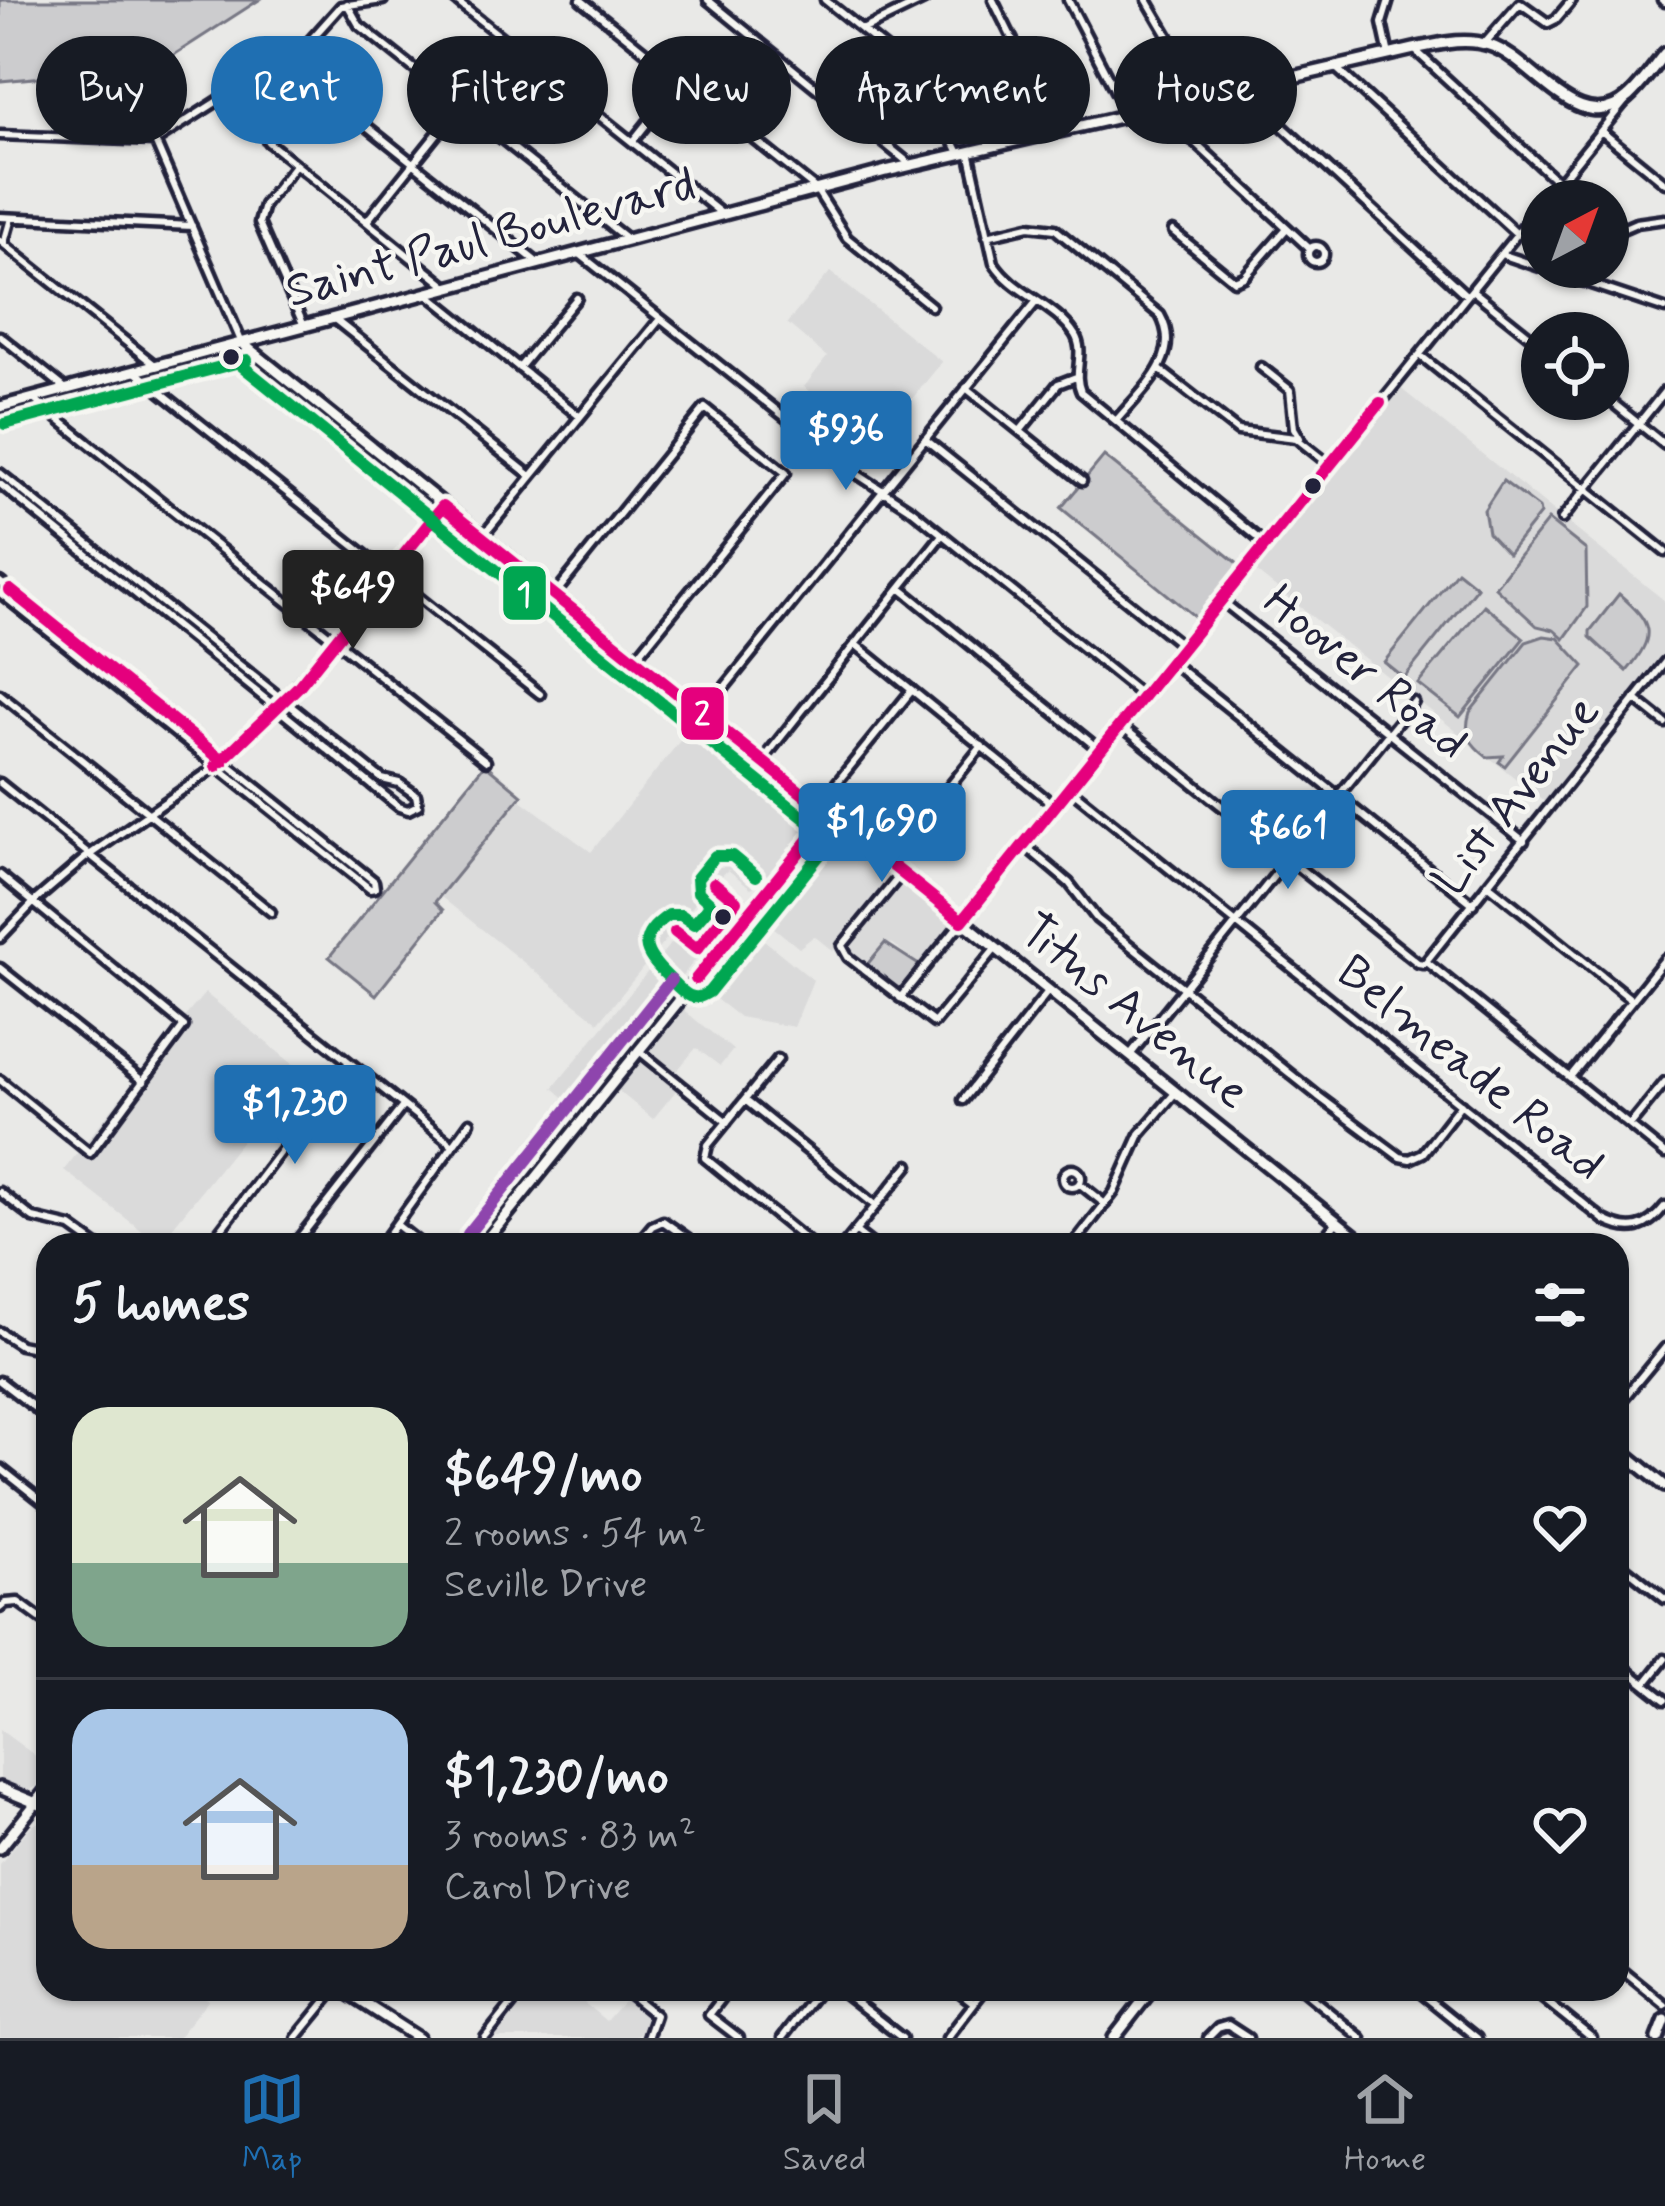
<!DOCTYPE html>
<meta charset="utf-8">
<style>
:root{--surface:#171b24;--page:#242831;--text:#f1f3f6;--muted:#9ea1a6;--line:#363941;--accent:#1f6fb2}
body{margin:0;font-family:Mynerve,sans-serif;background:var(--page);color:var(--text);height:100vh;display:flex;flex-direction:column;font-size:45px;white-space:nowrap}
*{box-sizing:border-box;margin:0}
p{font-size:39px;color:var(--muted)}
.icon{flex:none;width:66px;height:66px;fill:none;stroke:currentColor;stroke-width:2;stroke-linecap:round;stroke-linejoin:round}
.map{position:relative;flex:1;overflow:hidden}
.side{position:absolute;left:36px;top:1233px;width:1593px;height:768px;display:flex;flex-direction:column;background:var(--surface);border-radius:36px;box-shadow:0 3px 9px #0004}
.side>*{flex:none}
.hud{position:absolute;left:36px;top:36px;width:1593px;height:108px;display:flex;gap:24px}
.needle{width:78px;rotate:41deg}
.tools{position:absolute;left:1521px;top:180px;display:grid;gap:24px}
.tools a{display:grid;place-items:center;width:108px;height:108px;border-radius:50%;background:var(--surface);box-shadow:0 3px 9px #0004;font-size:60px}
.price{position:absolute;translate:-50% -102px;padding:0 27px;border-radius:12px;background:var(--accent);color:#fff;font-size:39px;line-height:78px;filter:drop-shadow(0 3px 6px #0008)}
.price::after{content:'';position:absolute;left:50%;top:72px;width:36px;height:27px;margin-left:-18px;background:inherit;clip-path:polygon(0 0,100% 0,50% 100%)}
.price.selected{background:#222;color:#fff}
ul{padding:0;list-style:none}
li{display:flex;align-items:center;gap:36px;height:300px;padding:0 36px}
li+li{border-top:3px solid var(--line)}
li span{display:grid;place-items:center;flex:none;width:336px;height:240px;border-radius:36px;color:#555}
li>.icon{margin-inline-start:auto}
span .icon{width:144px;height:144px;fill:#fffc;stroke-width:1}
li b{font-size:51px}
h2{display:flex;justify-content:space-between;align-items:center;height:144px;padding:0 36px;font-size:51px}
.pill{padding:0 42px;border-radius:54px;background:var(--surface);box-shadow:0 3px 9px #0004;font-size:42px;line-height:108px}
.pill.selected{background:var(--accent);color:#fff}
.tabs{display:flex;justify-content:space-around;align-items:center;height:168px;border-top:3px solid var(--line);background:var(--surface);font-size:33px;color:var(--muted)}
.tabs a{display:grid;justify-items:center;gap:6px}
.tabs .selected{color:var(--accent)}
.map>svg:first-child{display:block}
.built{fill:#dadada}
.green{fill:#ccccce;stroke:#777784;stroke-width:3}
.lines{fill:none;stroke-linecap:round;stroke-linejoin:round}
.minor-casing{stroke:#22223b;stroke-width:15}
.major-casing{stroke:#22223b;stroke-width:18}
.minor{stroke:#f6f6f2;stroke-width:6}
.major{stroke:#f6f6f2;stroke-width:9}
.bus-1-casing{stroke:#f6f6f2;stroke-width:21}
.bus-2-casing{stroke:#f6f6f2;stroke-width:21}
.bus-3-casing{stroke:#f6f6f2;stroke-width:21}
.bus-1{stroke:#e5007d;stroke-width:12}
.bus-2{stroke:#00a651;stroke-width:12}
.bus-3{stroke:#8e44ad;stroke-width:12}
.bus-dot{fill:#22223b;stroke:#f6f6f2;stroke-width:4.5}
.labels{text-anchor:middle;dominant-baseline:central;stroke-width:9;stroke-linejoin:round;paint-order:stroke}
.street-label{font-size:48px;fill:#22223b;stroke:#f6f6f2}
.line-badge{stroke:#f6f6f2;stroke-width:4.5}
.badge-label{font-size:33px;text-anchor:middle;font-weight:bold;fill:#fff}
</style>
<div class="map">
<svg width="1665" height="2038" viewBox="0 0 1665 2038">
<rect width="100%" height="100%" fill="#e9e9e7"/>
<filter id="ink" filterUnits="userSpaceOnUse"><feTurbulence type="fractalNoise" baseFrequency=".00833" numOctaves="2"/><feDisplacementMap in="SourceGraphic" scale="24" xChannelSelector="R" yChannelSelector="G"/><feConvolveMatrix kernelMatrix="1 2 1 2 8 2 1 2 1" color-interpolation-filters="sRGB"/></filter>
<g filter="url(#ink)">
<path class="built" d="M830,272L942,362L875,444L804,387L827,357L787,323Z
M1399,387L1665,601V657L1549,805L1251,568Z
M699,717L813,810L815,819L761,883L751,888L728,870L706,890L599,1022L441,897L520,799L591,852Z
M831,829H838L893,873L894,879L833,951L814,936L799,948L757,914Z
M723,879L745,897L577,1109L553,1088Z
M901,881L953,920L954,926L922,967L893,944L886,943L865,967L844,950L846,945Z
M747,926L813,980L794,1027L739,1017L699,986Z
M205,993L299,1069L159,1244L64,1170L121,1097L132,1104L167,1058L158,1049Z
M681,1008L733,1050L720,1066L696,1048L670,1079L679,1087L653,1119L616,1089Z
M0,1730L48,1765V1772L37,1786L28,1791L0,1779Z
M48,1817V1989H193L208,2000L177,2038H0V1864L30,1827Z
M531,1989L570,1991L606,2021L627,1997L652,2019L635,2038H493Z"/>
<path class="green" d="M0,0H259L155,67L0,81Z
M1104,456L1243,568L1200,621L1061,508Z
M1503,481L1539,508L1540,514L1508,554L1488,533L1484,510Z
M1548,520L1586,550L1587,607L1564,639L1554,630L1537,626L1495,587Z
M1457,571L1477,587L1404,678L1384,662Z
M1619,594C1653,623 1657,635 1627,671L1590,637V631Z
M1484,605L1524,638L1460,717L1418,684Z
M1544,636L1558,638L1584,666L1505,766L1499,762L1503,756L1487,757C1470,744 1463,734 1470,712L1526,642Z
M485,764L522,795L435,902L443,910L376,995L329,957Z
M885,943L922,967L898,993L865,967Z"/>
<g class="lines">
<g class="minor-casing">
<path id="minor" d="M455,0L722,214
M581,0L816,189L847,238L931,306
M708,0L910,164
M825,0L922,78L959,153
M993,0L1058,131
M1068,0L1127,114
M1147,0L1171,41L1186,48L1216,44L1228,48L1250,87
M1662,0L1665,2
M347,4L359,25L627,239
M862,30L924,0
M1485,43L1520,3L1548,23L1556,19L1572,0
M1414,49L1559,183
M1389,55L1382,23L1389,0
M289,64L538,263
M1335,67L1517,234
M241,87L268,142L446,286
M1242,89L1467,296
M1158,108L1310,249
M1601,131L1665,183
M0,135L155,141L235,90L289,64L341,6L383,0
M155,141L241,341
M632,142L681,81
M969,151L994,263C1013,293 1056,305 1075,335C1086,353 1072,372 1081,392L1266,545
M295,165L264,205L259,223L304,326
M1544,201L1625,101
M0,217L192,226
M367,221L509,44
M1173,231L1234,281L1244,277L1287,228
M1608,235L1636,223L1665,219
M987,236L1029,226L1055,229L1160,315C1184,357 1141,391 1116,421
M0,241L155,365
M4,243L11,218
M1308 254a8 8 0 1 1 16 0a8 8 0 1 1-16 0Z
M1501,254L1665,309
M581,255L854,472L912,510L1144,697
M1472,290L1542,346
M429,295L579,416
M333,318L531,476
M0,336L66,389
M1420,355L1665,552
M1261,367L1290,390L1294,428L1300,438
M519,368L577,298
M1159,369L1238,431L1296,438L1330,465
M137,373L540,694
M966,388L1082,481
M32,398L486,761
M1608,399L1665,445
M1020,431L1058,384L1076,377
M925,439L1184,647
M0,473L382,779L399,783L416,795L418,805L408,810L399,807L0,484
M1562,519L1665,391
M482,537L660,319
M0,582L374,881L375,888L370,889L0,593
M900,588L1100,750
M554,595L705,408L786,473L635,659
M1221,600L1524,841
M855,644L1055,806
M1171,662L1473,904
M0,694L271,912
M1635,699L1665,723
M703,714L1036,302
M1120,725L1418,963L1424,964L1665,662
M762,761L942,535
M0,783L453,1145
M1069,788L1604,1220C1631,1234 1647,1229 1665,1206
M818,806L912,690
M1024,845L1069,883L1097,919L1318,1096L1400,1157L1410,1159L1423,1153L1461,1104
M889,862L982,746
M902,873L842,946L848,957L934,1023L996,948
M0,875L184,1026L90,1153L0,1080
M1489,885L1632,1000
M0,938L37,899L85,858L214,768L270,717L443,506
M1428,963L1665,1154
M0,968L144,1082
M900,998L1542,203
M638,1050L727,1122
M1130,1055L1414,702
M778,1059L708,1145L705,1158L812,1245
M1570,1077L1665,959
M745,1100L876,1206
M963,1100L1049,990
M1630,1125L1665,1082
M1063 1178a9 9 0 1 1 18 0a9 9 0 1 1-18 0Z
M1080,1184L1105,1204
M0,1192L33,1218L71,1227L96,1245
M397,1225L422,1245
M855,1231L873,1245
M209,1245L348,1063
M294,1245L403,1106
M381,1245L470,1122
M636,1245L652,1226L663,1221L697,1245
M844,1245L909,1165
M1073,1245L1114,1192L1140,1134L1176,1092
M1318,1245L1337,1222
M0,1332L20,1345L35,1348
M0,1381L48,1418
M1617,1406L1665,1348
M0,1468L48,1506
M1617,1561L1665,1599
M0,1608L6,1603L18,1602L48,1624
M1617,1662L1665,1700
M1645,1684L1665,1659
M1617,1966L1665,2005
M623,1989L655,2015L647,2038
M729,1989L709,2015L739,2038
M839,1989L902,2038
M956,1989L974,2003
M1301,1989L1361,2038
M1416,1989L1477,2038
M1531,1989L1592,2038
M296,2038L336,1989
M485,2038L524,1989
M782,2038L820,1989
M947,2038L985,1989
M1208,2038L1218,2028L1228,2025L1248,2038"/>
</g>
<g class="major-casing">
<path id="major" d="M242,343L1366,1245
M0,407L886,171L1414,49C1439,44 1464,37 1489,45C1534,59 1579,141 1628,97C1642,85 1653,67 1665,53
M482,1245L829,815
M1617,1447L1665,1486
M0,1788L48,1808
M0,1848L48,1788
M342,1989L418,2038
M1114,2038L1152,1989
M1658,2038L1665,2020"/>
</g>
<use href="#minor" class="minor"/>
<use href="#major" class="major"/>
<g class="bus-1-casing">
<path id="bus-1" d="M443,506L962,921
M10,590L223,761
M216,766L299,686L443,506
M962,921L1380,403
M675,932L697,949L736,901L714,883
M696,979L829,815"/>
</g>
<g class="bus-2-casing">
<path id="bus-2" d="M231,357L818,829
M5,424L247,360
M756,876L732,856H715L697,878L698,892L711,904L694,924L681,915H669C636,937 642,952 668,977C674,983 682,993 690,996C699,999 702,996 709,992L843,826"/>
</g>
<g class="bus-3-casing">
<path id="bus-3" d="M468,1234L671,980"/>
</g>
<use href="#bus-1" class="bus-1"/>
<use href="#bus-2" class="bus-2"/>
<use href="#bus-3" class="bus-3"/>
</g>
</g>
<g class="bus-dot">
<circle cx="231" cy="357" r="10"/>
<circle cx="1313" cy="486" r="10"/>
<circle cx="723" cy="917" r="10"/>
</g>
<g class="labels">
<g class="street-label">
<text transform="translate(491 239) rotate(-15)">Saint Paul Boulevard</text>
<text transform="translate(1365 673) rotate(39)">Hoover Road</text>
<text transform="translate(1517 796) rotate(-52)">List Avenue</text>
<text transform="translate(1134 1012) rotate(39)">Titus Avenue</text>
<text transform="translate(1470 1069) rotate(39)">Belmeade Road</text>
</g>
</g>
<g class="line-badge">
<rect x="501" y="564" width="47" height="58" rx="12" fill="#00a651"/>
<rect x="679" y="685" width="47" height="57" rx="12" fill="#e5007d"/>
</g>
<g class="badge-label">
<text x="524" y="605">1</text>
<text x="702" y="725">2</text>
</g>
</svg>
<div class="tools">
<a><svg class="needle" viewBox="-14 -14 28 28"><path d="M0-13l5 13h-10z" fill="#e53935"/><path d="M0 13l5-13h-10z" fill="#9ea1a6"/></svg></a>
<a><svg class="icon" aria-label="locate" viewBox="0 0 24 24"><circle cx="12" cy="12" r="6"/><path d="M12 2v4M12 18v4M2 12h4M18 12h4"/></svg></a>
</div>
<b class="price" style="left:846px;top:493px">$936</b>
<b class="price selected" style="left:353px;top:652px">$649</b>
<b class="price" style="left:882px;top:885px">$1,690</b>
<b class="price" style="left:1288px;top:892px">$661</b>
<b class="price" style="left:295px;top:1167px">$1,230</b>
<div class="hud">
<a class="pill">Buy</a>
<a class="pill selected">Rent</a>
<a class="pill">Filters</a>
<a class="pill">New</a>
<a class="pill">Apartment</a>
<a class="pill">House</a>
</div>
<section class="side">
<h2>5 homes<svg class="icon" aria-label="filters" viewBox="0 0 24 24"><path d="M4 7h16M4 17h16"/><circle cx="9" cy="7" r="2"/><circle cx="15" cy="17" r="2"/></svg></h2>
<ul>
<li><span style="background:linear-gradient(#dfe7d0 65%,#7fa58c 0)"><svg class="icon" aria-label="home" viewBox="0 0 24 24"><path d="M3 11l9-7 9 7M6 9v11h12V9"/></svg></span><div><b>$649/mo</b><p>2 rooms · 54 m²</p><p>Seville Drive</p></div><svg class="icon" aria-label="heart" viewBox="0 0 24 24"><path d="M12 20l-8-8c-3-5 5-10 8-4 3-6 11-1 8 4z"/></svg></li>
<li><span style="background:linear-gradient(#a9c7e8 65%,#b9a48a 0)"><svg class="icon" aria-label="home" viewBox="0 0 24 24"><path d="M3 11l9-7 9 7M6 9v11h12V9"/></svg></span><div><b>$1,230/mo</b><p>3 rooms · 83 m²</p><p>Carol Drive</p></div><svg class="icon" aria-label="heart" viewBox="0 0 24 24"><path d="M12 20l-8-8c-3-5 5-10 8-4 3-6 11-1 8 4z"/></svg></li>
</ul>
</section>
</div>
<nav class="tabs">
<a class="selected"><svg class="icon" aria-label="map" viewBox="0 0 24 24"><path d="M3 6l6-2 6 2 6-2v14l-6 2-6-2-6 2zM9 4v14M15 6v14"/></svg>Map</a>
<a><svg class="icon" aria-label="saved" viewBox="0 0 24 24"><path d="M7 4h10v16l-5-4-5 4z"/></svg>Saved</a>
<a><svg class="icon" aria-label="home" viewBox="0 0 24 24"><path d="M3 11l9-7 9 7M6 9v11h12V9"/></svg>Home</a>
</nav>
